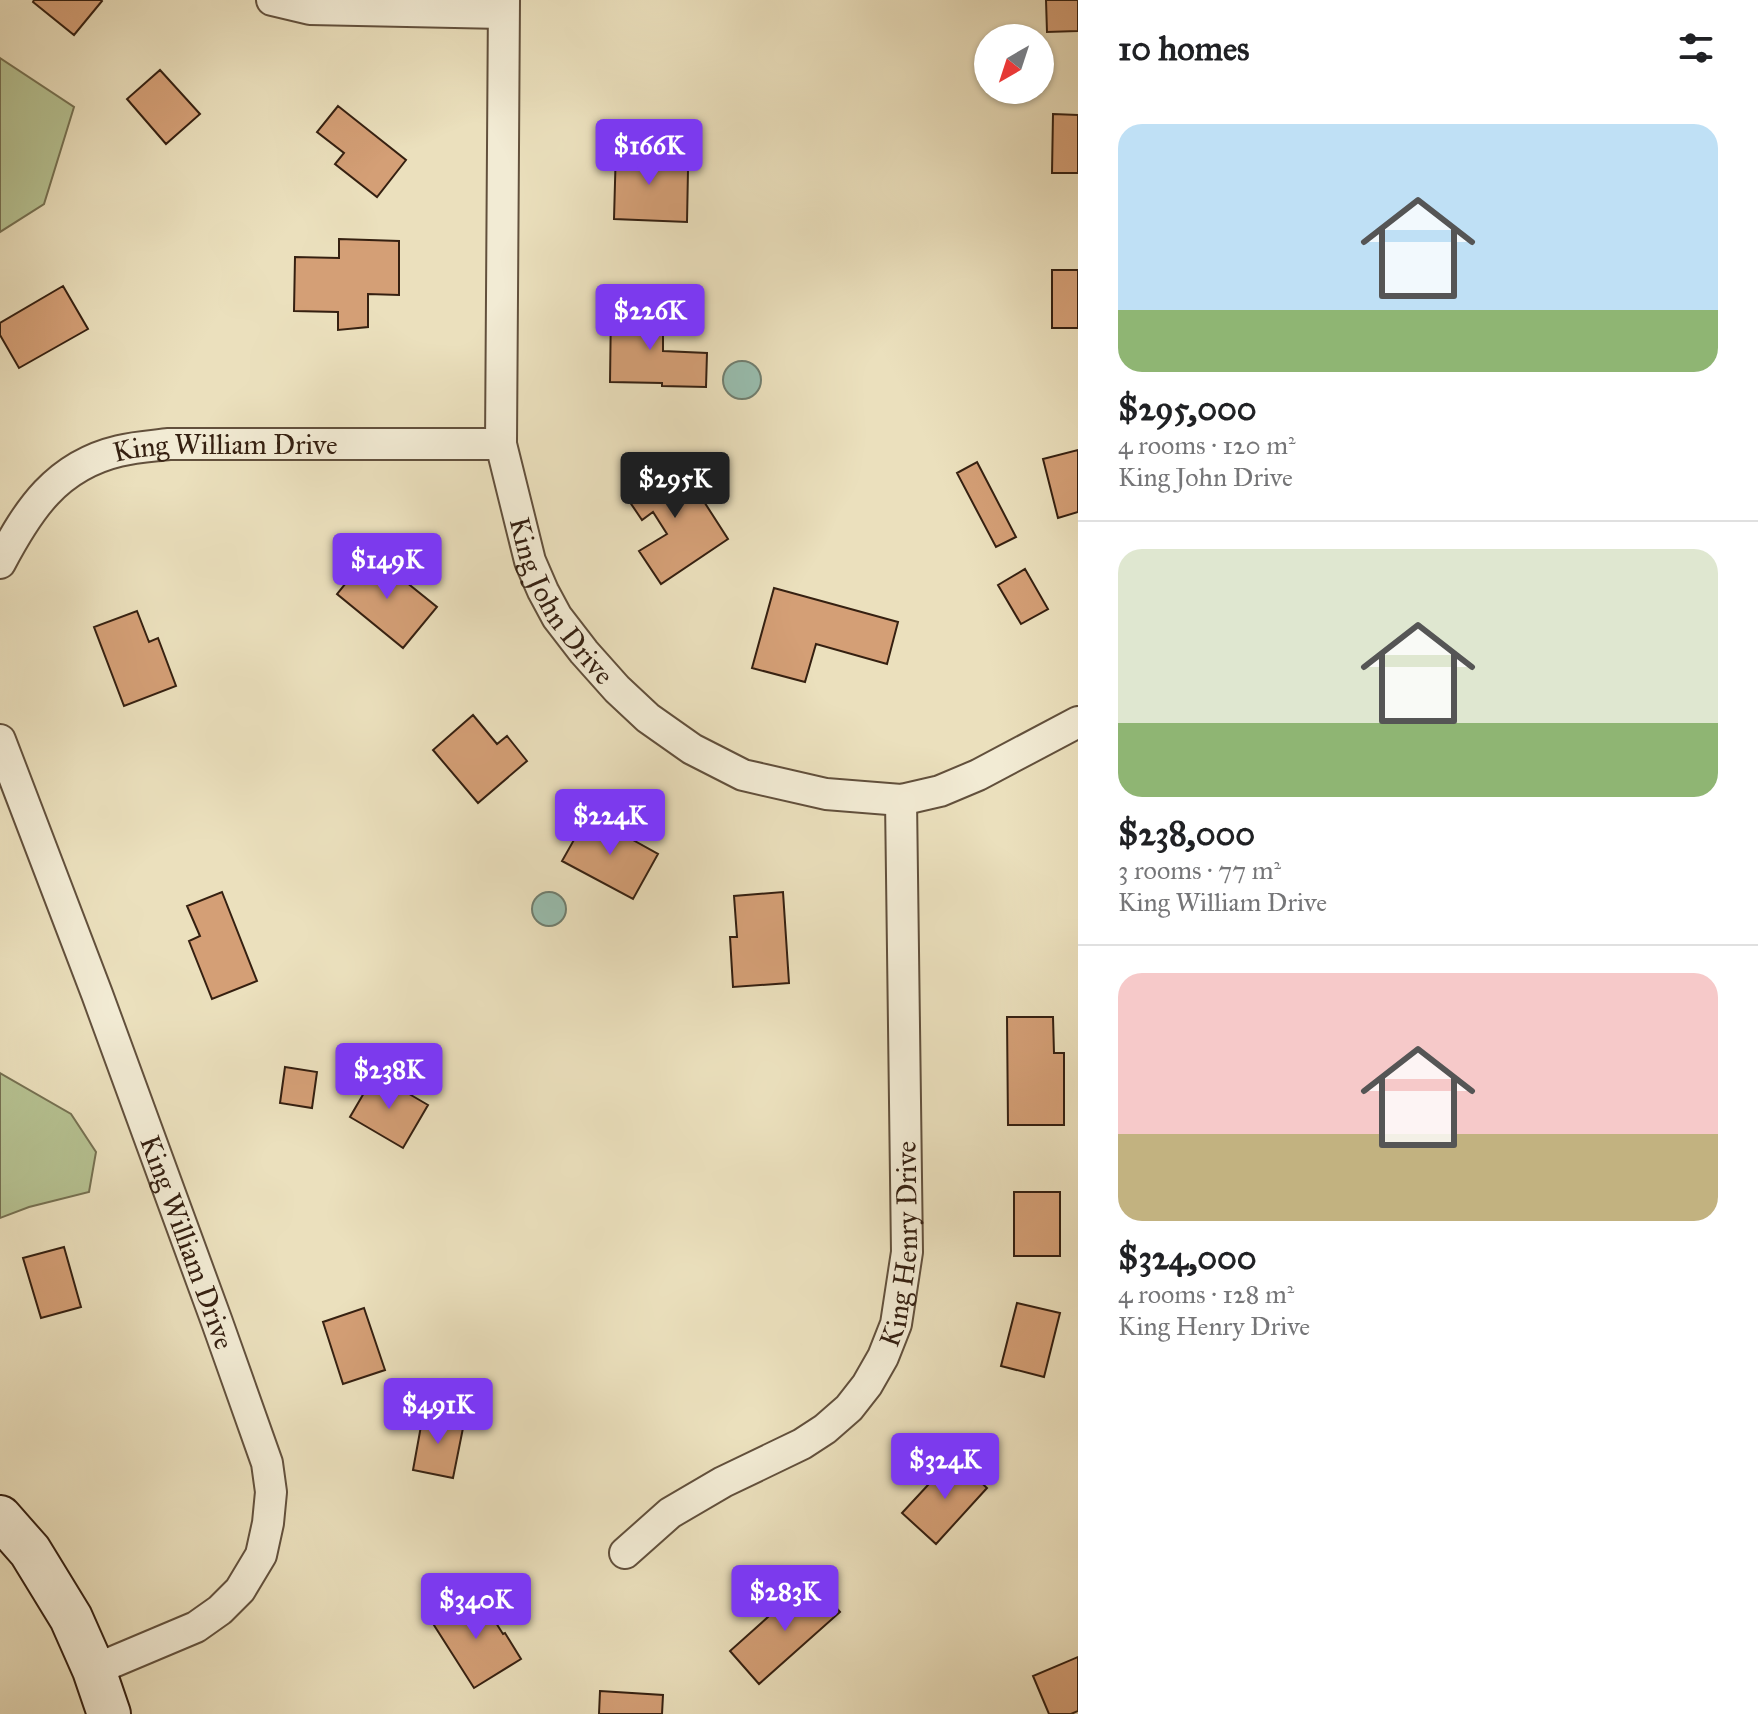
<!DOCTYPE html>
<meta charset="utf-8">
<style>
:root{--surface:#fff;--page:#f6f6f6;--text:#202124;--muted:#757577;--line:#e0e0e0;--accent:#7c3aed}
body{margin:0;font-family:"IM FELL Great Primer",serif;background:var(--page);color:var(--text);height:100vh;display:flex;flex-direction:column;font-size:30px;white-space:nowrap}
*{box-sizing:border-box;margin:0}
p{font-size:26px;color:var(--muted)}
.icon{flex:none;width:44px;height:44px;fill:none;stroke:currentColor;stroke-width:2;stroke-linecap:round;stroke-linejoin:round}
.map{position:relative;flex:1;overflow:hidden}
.drawer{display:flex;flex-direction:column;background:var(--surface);width:680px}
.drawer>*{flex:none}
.needle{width:52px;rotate:219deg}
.fabs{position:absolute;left:974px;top:24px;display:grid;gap:16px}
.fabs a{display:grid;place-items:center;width:80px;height:80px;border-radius:50%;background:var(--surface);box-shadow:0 2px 6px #0004;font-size:40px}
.price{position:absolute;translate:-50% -68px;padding:0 18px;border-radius:8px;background:var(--accent);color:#fff;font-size:26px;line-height:52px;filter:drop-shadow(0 2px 4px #0008)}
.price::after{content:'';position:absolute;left:50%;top:48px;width:24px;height:18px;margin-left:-12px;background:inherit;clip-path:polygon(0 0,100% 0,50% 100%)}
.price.on{background:#222;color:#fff}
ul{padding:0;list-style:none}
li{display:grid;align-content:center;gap:16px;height:424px;padding:0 40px}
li+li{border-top:2px solid var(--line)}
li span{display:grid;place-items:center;height:248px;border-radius:24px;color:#555}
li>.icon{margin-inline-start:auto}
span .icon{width:144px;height:144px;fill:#fffc;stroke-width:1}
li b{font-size:34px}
h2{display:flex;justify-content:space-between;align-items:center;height:96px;padding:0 40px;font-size:34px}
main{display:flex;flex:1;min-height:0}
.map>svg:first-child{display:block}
.green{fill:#b6c292;stroke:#767152;stroke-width:2}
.water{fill:#98bdae;stroke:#707e6f;stroke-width:2}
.building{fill:#d49f76;stroke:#352011;stroke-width:2}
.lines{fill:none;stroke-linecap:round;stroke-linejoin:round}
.street-casing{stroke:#62503c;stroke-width:34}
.secondary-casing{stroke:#352011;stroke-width:46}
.street{stroke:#f2ebd4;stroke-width:30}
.secondary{stroke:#f2ebd4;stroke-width:42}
.labels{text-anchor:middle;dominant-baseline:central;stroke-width:7;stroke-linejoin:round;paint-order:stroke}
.street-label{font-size:28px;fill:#352011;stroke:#f2ebd4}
</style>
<main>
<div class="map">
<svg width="1078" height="1714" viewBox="0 0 1078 1714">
<rect width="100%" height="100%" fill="#ebe0bd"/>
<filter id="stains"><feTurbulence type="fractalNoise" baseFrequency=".0025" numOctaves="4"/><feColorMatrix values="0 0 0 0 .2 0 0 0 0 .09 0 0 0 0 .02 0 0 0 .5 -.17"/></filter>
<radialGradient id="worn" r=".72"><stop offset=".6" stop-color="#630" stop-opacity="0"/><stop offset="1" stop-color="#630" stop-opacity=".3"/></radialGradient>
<path class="green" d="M0,58L74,107L44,204L0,232Z
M0,1073L71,1114L96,1152L89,1192L29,1207L0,1218Z"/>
<path class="water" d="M723 380a19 19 0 1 1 38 0a19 19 0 1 1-38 0Z
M532 909a17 17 0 1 1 34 0a17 17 0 1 1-34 0Z"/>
<path class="building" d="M34,0H101L102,1L74,35L33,2Z
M1046,0H1078V31L1047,32Z
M160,70L200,114L166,144L127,99Z
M338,106L406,160L377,197L335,164L344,153L317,132Z
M1053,114L1078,115V173H1052Z
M616,147L667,149V169L688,170L687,222L614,219Z
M339,239L399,241V295L368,294V327L338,330V312L294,311L295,257L339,258Z
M1052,270H1078V328H1052Z
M63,286L88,329L19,368L0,335V323Z
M611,307L663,308V351L707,353L706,387L662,386V383L610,382Z
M1078,450V512L1058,518L1043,459Z
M676,458L728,539L661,584L639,551L667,534L653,512L642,520L623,492Z
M977,462L1016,537L996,547L957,473Z
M370,553L437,607L403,648L337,594Z
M1025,569L1048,609L1021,624L998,585Z
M774,588L898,622L887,664L816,644L805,682L752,668Z
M137,611L149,642L158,638L176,686L124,706L94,627Z
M473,715L497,744L507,736L527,761L478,803L433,750Z
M588,815L658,854L633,899L562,861Z
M222,892L257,981L212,999L189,941L200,936L187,906Z
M783,892L789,983L733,987L730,937H737L734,896Z
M1007,1017H1053L1054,1053H1064V1125H1008Z
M285,1067L317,1072L312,1108L280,1103Z
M375,1074L428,1105L403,1148L350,1117Z
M1014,1192H1060V1256H1014Z
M64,1247L81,1307L41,1318L23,1258Z
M1017,1303L1060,1313L1044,1377L1001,1366Z
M364,1308L385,1370L343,1384L323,1322Z
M423,1415L464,1423L453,1478L413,1470Z
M954,1457L987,1488L936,1544L902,1513Z
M814,1582L840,1612L759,1684L730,1651L778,1608L781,1611Z
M473,1594L489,1617L491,1615L503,1634L505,1633L521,1659L474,1688L432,1622Z
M1078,1657V1711L1071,1714H1049L1033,1676Z
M600,1691L663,1695L662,1714H599Z"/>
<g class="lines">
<g class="street-casing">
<g id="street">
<path d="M272,0L310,9L503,13"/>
<path id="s1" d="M504,0L501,444L530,561L543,591L557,617L584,652L617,689L648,718L692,749L743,775L826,794L901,800L940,791L978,775L1078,722"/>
<path id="s2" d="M0,563C28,510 56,466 119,451C135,447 152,446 169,444H501"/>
<path id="s3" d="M0,740L97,994L217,1322L267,1463L271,1492L268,1523L261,1555L240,1590L220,1610L196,1627L94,1670"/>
<path id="s4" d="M625,1553L670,1513L723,1482L802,1444L825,1429L849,1408L867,1385L883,1357L896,1324L907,1252L901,800"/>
</g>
</g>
<g class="secondary-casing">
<path id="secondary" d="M0,1517L30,1551L71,1618L94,1670L109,1714"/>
</g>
<use href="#street" class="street"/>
<use href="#secondary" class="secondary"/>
</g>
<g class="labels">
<g class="street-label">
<text stroke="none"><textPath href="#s2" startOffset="276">King William Drive</textPath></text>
<text stroke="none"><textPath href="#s1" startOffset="614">King John Drive</textPath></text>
<text stroke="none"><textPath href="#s3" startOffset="536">King William Drive</textPath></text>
<text stroke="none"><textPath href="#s4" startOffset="446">King Henry Drive</textPath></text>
</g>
</g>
<rect width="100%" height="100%" filter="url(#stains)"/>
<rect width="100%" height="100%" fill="url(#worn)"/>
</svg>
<div class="fabs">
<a><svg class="needle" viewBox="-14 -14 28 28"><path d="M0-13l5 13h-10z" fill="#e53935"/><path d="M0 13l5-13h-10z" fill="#757577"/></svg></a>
</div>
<b class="price" style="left:649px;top:187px">$166K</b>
<b class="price" style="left:650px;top:352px">$226K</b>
<b class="price on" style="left:675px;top:520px">$295K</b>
<b class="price" style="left:387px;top:601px">$149K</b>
<b class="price" style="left:610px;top:857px">$224K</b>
<b class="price" style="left:389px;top:1111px">$238K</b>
<b class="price" style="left:438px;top:1446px">$491K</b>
<b class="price" style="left:945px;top:1501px">$324K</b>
<b class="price" style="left:785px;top:1633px">$283K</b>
<b class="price" style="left:476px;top:1641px">$340K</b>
</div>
<section class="drawer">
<h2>10 homes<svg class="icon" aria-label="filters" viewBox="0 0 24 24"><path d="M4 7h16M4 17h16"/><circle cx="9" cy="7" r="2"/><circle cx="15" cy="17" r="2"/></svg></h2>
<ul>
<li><span style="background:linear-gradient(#bfe0f5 75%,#8fb573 0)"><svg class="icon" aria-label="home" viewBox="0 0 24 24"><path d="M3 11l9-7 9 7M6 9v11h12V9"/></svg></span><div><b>$295,000</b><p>4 rooms · 120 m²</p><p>King John Drive</p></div></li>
<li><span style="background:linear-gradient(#dfe7d0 70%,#8fb573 0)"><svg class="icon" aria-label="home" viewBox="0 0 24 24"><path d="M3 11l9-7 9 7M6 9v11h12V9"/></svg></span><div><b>$238,000</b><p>3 rooms · 77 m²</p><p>King William Drive</p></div></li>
<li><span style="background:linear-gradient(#f6c9c9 65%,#c2b280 0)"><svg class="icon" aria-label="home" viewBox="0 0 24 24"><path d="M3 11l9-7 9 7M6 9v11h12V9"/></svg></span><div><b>$324,000</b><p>4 rooms · 128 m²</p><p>King Henry Drive</p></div></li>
</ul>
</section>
</main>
